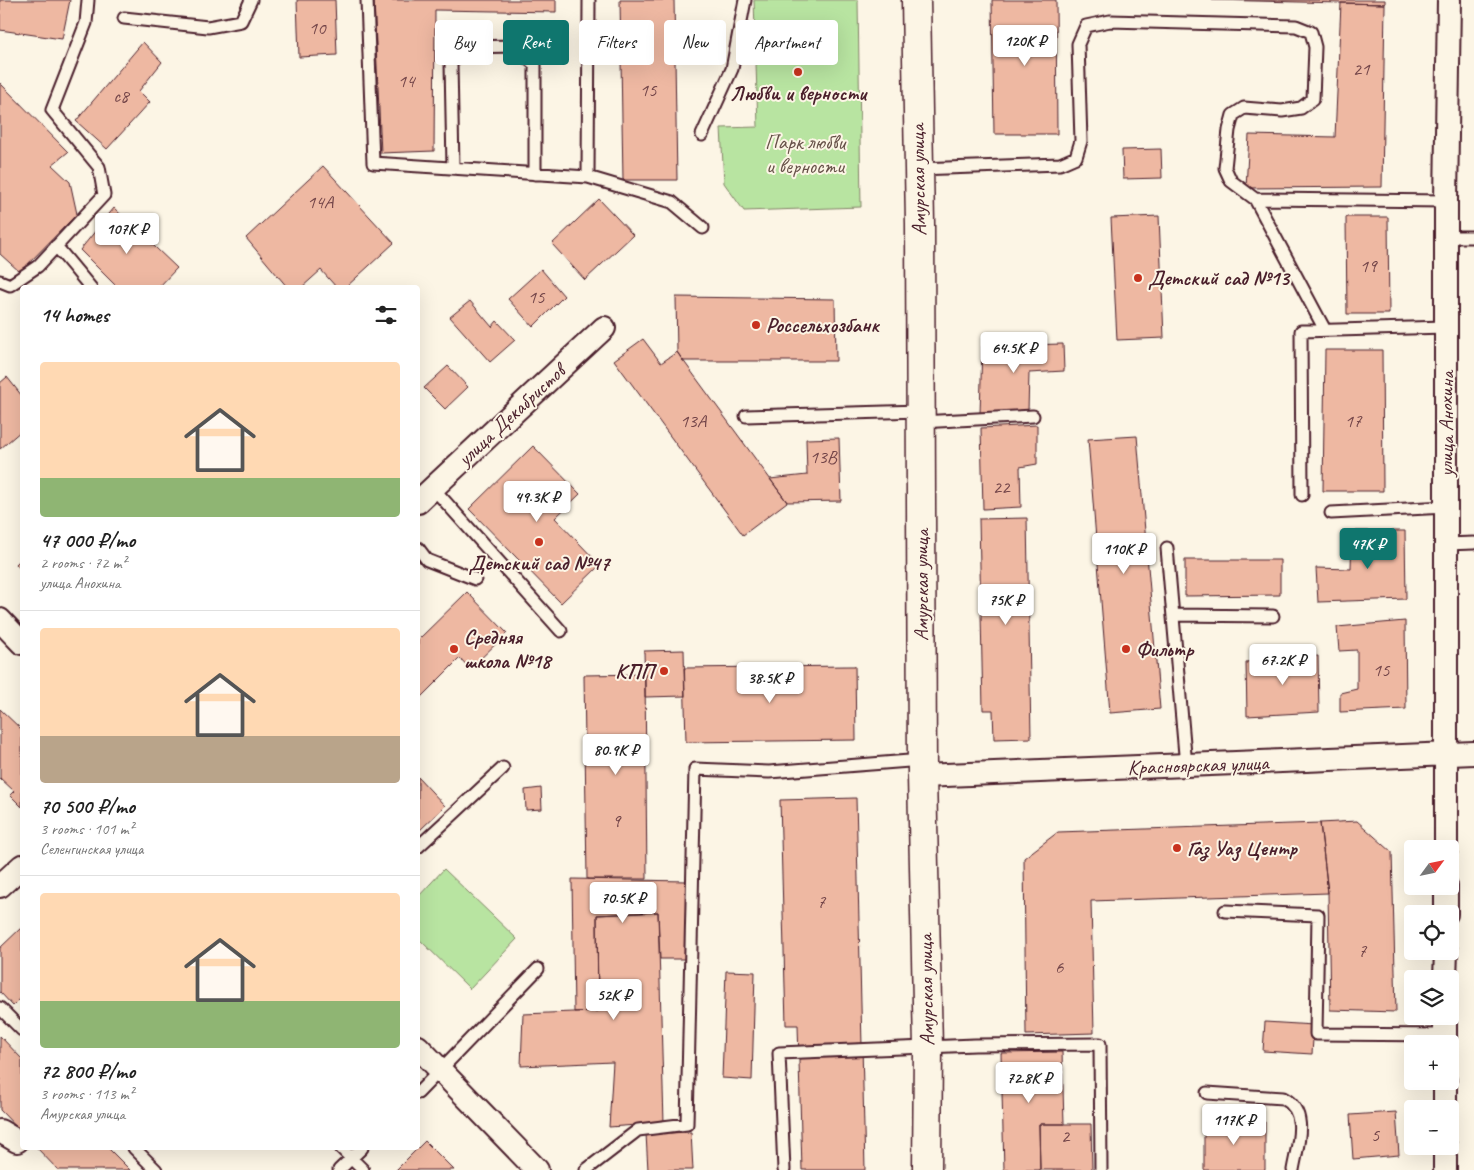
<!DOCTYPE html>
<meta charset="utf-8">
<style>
:root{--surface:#fff;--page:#f2f2f2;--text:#222;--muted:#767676;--line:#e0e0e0;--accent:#0f766e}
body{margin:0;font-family:Caveat,sans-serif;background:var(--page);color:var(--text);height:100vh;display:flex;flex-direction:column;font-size:19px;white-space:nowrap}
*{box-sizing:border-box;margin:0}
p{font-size:16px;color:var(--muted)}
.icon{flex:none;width:28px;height:28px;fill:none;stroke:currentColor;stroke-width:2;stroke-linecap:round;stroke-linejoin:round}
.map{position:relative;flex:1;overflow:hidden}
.drawer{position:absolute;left:20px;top:285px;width:400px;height:865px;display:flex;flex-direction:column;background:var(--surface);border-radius:5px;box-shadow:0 5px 20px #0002}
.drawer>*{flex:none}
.hud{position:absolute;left:435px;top:20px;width:475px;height:45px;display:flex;gap:10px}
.needle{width:32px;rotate:57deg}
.buttons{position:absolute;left:1404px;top:840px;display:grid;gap:10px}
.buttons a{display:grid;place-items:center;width:55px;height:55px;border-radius:5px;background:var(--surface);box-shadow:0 5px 20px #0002;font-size:25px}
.price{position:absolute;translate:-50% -42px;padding:0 11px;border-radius:5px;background:#fff;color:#222;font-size:16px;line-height:32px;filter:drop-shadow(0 1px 2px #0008)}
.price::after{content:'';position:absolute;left:50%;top:30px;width:15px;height:11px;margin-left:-8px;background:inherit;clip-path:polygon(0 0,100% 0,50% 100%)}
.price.current{background:var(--accent);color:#fff}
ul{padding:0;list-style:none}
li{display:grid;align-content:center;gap:10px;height:265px;padding:0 20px}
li+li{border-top:1px solid var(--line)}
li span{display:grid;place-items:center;height:155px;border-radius:5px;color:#555}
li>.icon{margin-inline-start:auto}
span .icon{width:90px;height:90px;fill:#fffc;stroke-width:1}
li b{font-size:21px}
h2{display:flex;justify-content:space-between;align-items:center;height:60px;padding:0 20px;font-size:21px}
.tag{padding:0 18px;border-radius:5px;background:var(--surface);box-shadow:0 5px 20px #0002;font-size:18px;line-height:45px}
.tag.current{background:var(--accent);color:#fff}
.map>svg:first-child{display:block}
.green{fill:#b8e4a1;stroke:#818266}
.building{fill:#eeb8a2;stroke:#4a1f2b}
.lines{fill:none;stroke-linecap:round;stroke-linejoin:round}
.lane-casing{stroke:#4a1f2b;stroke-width:15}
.street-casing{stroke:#4a1f2b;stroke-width:26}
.secondary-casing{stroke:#4a1f2b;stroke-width:31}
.lane{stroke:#fcf5e5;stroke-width:11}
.street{stroke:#fcf5e5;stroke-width:22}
.secondary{stroke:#fcf5e5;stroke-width:28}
.poi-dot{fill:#c8321e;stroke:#fcf5e5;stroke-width:2}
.labels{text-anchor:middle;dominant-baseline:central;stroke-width:4;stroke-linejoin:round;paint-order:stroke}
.number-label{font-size:19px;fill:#734549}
.poi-label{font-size:21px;font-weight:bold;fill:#4a1f2b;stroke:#fcf5e5;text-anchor:start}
.park-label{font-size:21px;fill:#665048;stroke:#fcf5e5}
.street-label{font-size:21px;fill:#4a1f2b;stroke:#fcf5e5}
</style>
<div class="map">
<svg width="1474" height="1170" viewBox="0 0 1474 1170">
<rect width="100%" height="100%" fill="#fcf5e5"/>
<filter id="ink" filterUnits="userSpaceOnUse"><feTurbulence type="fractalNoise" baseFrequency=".02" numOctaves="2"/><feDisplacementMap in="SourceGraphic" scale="10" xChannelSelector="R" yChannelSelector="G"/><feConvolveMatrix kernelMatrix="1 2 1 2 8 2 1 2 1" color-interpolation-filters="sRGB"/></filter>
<g filter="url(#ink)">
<path class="green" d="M754,0H858L861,207L744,211L724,183L721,128L758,127Z
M444,869L517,939L470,989L418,938V897Z"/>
<path class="building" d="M0,0H70L62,39L0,30Z
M297,0H335L337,55L299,57Z
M374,0H556V12L435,10L434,151L381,153Z
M620,0H674L677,180H623Z
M992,0H1056L1057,134H994Z
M1212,0H1385V4Z
M1341,3L1385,4L1382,187L1246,188L1249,135L1335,137Z
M143,42L162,62L139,91L150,102L107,149L76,121Z
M0,83L68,152L52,165L70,182L77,214L20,272L0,254Z
M1161,149L1162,178L1123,179L1122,150Z
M323,166L394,243L345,288H337L321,270L301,288H288L246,238Z
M599,199L633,235L585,280L552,244Z
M114,208L177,268L158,288H118L80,250Z
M1159,216L1164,338L1117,340L1111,218Z
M1346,217H1388L1389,314H1347Z
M541,269L564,296L533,327L508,299Z
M676,297L835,299L836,361H683L677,352Z
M470,301L492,327L497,321L515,340L490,362L450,317Z
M643,339L661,363L677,352L787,502L743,535L614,360Z
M1063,344L1064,371L1029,373L1028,411L980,414L982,346Z
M1325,350H1382L1383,491H1323Z
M448,366L468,387L445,409L424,388Z
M7,377L22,396V430L0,449V383Z
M1037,425V464L1020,467L1021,507L983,509L981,428Z
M1137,436L1160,709L1110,713L1088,439Z
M839,438L841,501L787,502L770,479L807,475L806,439Z
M533,446L580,494L555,518L600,565L561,603L469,509Z
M1027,518L1031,738L994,739L993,710H983L979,519Z
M1352,531H1405L1406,599L1318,602L1316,568L1351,569Z
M22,558V571L16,564Z
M1185,560H1280V595L1185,596Z
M467,592L507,633L470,669L460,658L418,700V640Z
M1405,621L1406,709L1340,712V693L1357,689V650L1339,651L1337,627Z
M684,650L685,696L645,697L644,651Z
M1318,656L1319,712L1247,716L1246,662Z
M849,666H855L856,740L686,742L684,668Z
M645,674L647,879H587L584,675Z
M0,709L22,730V807L10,795L14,791L0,778Z
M418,777L445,806L418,832Z
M541,788L542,809L526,810L525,790Z
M856,798L865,1170H802L798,1025H786L780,800Z
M1357,821L1392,852L1396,1012L1330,1010L1328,893L1320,823Z
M1320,823L1328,893L1091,901L1094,1033L1026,1035L1024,858L1058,832Z
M572,879L687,881L689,959H660L658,912L597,915L598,1011L574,1012Z
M658,912L664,1123L609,1127L613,1062L521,1066L523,1014L598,1011L597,915Z
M22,927V997L13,1006L0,992V948Z
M726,971L755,972L752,1080L722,1078Z
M1265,1022L1314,1025L1312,1054L1263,1051Z
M0,1036L22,1059V1133L0,1110Z
M1062,1052L1064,1124H1039L1040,1170H1004L1001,1053Z
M1396,1112L1399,1155L1353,1159L1350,1115Z
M1204,1121L1265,1122V1170H1204Z
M1039,1124H1091L1092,1170H1040Z
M691,1132L693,1170H648L646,1134Z
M425,1141L454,1170H396Z
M37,1148H108L130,1170H58Z"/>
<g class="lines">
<g class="lane-casing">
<path id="lane" d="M367,0L373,163L588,177L672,202L703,228
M124,18L208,27L241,21L251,0
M702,135L732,69L745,0
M453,168L451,63L467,47L514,46L535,65V174
M918,169L1060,164L1076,157L1081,141L1078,44L1086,26L1110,21L1296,26L1311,32L1315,47L1313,99L1301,108L1282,111L1244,108L1233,115L1229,130L1225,168L1231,181L1255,199L1446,201
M588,177L589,0
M1255,199L1325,330
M1446,237H1474
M56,246L91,288
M0,281L10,285L38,266L104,195L99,167L52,110L86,23L88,0
M746,416L920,411
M920,422L1033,416
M433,488L561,631
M1302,495L1301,331L1446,327
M1331,513L1446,507
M1446,544L1474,543
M418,548L427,560L475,579
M1167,548L1186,766
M1173,615L1273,616
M418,847L503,768
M1225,911L1318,915L1316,1034L1445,1035
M0,1008L22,1030
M418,1093L538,969
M1207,1093L1283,1098C1310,1112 1297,1146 1293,1170
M134,1148L156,1170
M341,1148L363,1170
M339,1170L362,1148
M586,1170L638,1130L687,1124L695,769L769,772L922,760
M784,1170L779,1053L975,1045L1100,1044L1101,1170"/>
</g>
<g class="street-casing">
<path id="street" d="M418,502L604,328
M0,620L22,643
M922,776L1474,753
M1446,849V201L1449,0
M0,886L22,866
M1446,914V886
M1445,979L1446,951
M1445,1044V1016
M418,1047L537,1170
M1445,1109V1081
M0,1131L17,1141
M1445,1170V1146"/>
</g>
<g class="secondary-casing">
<path id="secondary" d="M916,0L920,224L922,776L928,1048L927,1170"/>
</g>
<use href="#lane" class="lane"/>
<use href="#street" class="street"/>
<use href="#secondary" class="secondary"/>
</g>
</g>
<g class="poi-dot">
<circle cx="798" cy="72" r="5"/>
<circle cx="1138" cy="278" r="5"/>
<circle cx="756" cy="325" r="5"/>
<circle cx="539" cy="542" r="5"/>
<circle cx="454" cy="649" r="5"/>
<circle cx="1126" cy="649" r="5"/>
<circle cx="664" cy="671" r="5"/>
<circle cx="1177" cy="848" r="5"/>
</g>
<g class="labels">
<g class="number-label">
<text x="317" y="28">10</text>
<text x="1361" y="69">21</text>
<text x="406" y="81">14</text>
<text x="648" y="90">15</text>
<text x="121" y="96">с8</text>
<text x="320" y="202">14А</text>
<text x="1368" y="266">19</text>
<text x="536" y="297">15</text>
<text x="693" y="421">13А</text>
<text x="1353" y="421">17</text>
<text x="823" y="457">13В</text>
<text x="1001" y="487">22</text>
<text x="1381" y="670">15</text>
<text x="616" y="821">9</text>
<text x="821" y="902">7</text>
<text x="1362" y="951">7</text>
<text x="1059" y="967">6</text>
<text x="1375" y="1135">5</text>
<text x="1065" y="1136">2</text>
</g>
<g class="poi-label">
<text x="798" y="93" text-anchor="middle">Любви и верности</text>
<text x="1148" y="278">Детский сад №13</text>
<text x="766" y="325">Россельхозбанк</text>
<text x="539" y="563" text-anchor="middle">Детский сад №47</text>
<text x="464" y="637">Средняя<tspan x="464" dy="24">школа №18</tspan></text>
<text x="1136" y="649">Фильтр</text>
<text x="654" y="671" text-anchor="end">КПП</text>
<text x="1187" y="848">Газ Уаз Центр</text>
</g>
<g class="park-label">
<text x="805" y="142">Парк любви<tspan x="805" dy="24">и верности</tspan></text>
</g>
<g class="street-label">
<text transform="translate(918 180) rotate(-91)">Амурская улица</text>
<text transform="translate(511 415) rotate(-43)">улица Декабристов</text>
<text transform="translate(1446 424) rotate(-90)">улица Анохина</text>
<text transform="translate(921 585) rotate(-90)">Амурская улица</text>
<text transform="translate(1198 765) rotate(-2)">Красноярская улица</text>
<text transform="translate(926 990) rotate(-91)">Амурская улица</text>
</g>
</g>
</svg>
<div class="buttons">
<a><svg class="needle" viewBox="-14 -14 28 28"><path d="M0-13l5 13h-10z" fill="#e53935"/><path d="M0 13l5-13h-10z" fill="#767676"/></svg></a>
<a><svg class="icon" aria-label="locate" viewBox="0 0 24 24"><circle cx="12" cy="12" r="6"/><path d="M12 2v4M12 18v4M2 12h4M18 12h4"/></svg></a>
<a><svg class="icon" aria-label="layers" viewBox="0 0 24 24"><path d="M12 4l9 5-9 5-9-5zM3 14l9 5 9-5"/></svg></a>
<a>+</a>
<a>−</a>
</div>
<b class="price" style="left:1025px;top:67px">120K ₽</b>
<b class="price" style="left:127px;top:255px">107K ₽</b>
<b class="price" style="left:1014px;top:374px">64.5K ₽</b>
<b class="price" style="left:537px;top:523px">49.3K ₽</b>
<b class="price current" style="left:1368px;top:570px">47K ₽</b>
<b class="price" style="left:1124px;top:575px">110K ₽</b>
<b class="price" style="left:1006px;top:626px">75K ₽</b>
<b class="price" style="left:1283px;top:686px">67.2K ₽</b>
<b class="price" style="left:770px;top:704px">38.5K ₽</b>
<b class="price" style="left:616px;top:776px">80.9K ₽</b>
<b class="price" style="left:623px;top:924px">70.5K ₽</b>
<b class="price" style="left:614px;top:1021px">52K ₽</b>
<b class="price" style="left:1029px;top:1104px">72.8K ₽</b>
<b class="price" style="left:1234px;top:1146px">117K ₽</b>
<div class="hud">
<a class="tag">Buy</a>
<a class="tag current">Rent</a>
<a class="tag">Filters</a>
<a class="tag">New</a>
<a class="tag">Apartment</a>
</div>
<section class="drawer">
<h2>14 homes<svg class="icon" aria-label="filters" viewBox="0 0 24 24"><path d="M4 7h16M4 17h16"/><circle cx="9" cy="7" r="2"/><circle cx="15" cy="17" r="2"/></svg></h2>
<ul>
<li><span style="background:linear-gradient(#ffd9b3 75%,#8fb573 0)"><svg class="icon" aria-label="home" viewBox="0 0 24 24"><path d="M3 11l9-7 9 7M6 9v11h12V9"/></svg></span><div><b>47 000 ₽/mo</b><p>2 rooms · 72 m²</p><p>улица Анохина</p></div></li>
<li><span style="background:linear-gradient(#ffd9b3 70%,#b9a48a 0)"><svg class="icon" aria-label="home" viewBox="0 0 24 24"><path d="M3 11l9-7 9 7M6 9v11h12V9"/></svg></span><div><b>70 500 ₽/mo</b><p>3 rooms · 101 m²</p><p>Селенгинская улица</p></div></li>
<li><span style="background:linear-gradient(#ffd9b3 70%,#8fb573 0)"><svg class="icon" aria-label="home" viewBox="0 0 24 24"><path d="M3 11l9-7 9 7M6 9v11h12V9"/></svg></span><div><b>72 800 ₽/mo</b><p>3 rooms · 113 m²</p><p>Амурская улица</p></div></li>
</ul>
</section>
</div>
